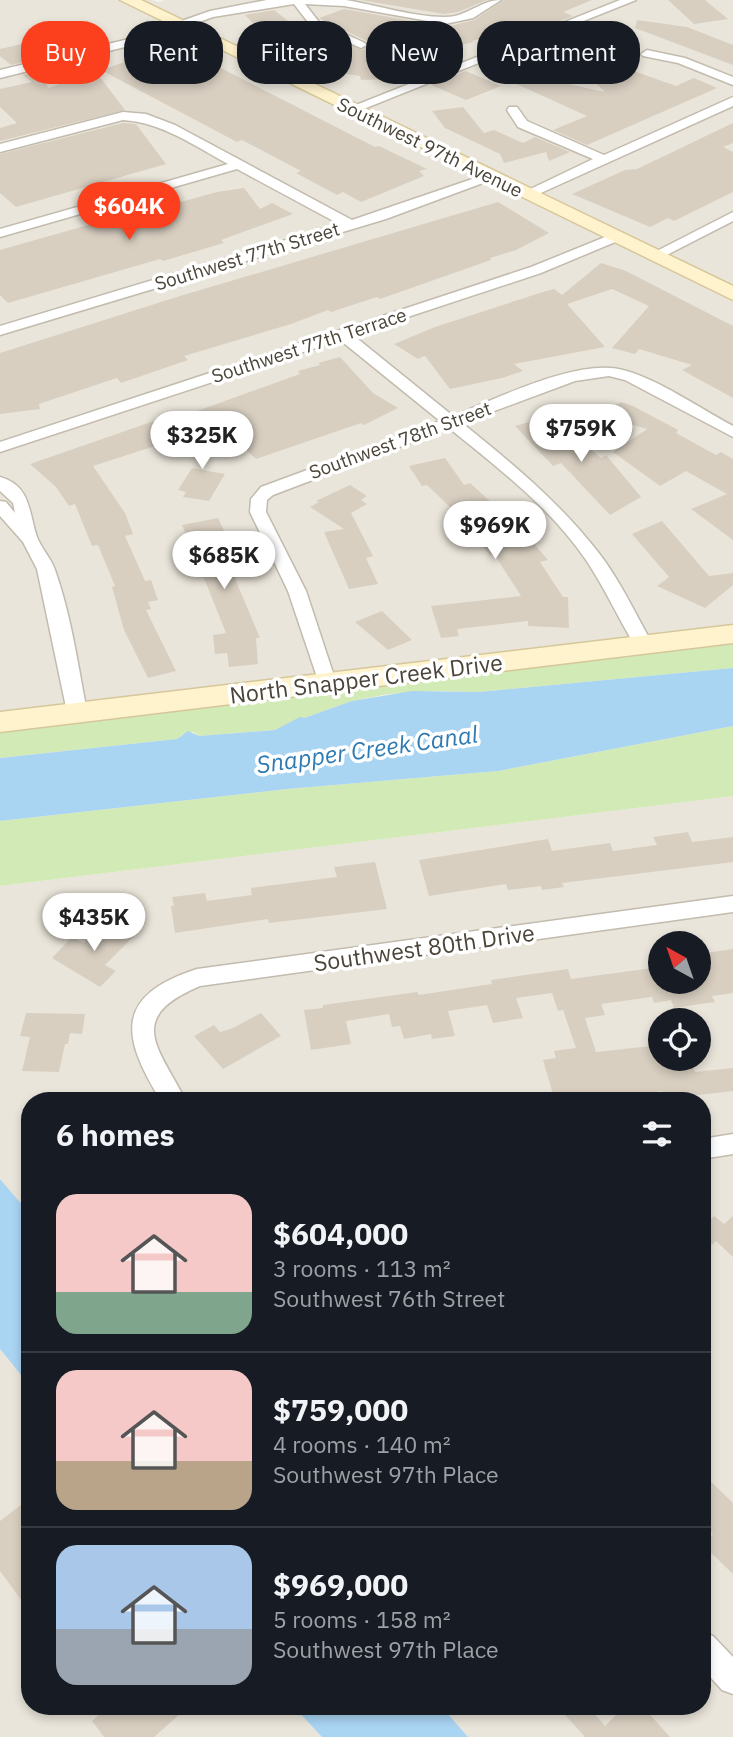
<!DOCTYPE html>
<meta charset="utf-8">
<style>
:root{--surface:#171b24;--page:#20242c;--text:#f1f3f6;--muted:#9ea1a6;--line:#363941;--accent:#fc3f1d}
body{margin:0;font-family:"IBM Plex Sans",sans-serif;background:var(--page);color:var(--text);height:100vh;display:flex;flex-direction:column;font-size:26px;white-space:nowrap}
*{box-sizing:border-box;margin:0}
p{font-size:23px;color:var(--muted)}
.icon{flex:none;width:38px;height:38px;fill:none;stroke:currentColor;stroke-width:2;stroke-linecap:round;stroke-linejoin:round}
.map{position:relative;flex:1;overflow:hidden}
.sheet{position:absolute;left:21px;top:1092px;width:690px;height:623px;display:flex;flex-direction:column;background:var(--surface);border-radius:28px;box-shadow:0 4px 10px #0003}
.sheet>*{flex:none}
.hud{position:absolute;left:21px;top:21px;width:691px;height:63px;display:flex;gap:14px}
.needle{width:46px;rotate:320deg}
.controls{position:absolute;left:648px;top:931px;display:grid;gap:14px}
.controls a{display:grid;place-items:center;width:63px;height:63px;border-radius:50%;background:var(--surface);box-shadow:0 4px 10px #0003;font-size:35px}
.price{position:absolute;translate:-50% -60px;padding:0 16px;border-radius:24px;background:#fff;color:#222;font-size:23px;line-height:46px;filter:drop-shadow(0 2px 4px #0008)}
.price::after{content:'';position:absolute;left:50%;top:42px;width:21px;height:16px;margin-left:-10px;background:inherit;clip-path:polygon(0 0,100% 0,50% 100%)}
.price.current{background:var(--accent);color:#fff}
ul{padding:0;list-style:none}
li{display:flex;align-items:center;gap:21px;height:175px;padding:0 35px}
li+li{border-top:2px solid var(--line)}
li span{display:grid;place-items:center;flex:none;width:196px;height:140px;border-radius:21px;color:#555}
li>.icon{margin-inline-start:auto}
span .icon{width:84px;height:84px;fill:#fffc;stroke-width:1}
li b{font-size:30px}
h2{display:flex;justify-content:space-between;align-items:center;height:84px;padding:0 35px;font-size:30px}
.pill{padding:0 24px;border-radius:28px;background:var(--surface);box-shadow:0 4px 10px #0003;font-size:24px;line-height:63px}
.pill.current{background:var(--accent);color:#fff}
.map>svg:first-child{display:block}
.residential{fill:#eae5da;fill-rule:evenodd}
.green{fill:#d2eab5}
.water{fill:#a9d4f2}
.building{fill:#d8cfc1}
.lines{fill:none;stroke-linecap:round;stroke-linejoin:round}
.street-casing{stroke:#c2bbae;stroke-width:3}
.secondary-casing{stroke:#d6c79b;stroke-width:3}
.street{fill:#fff;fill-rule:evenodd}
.secondary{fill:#fff3cd;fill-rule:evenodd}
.labels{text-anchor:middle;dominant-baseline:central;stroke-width:7;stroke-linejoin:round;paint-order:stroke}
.far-street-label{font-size:19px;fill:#4b4439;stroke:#fff}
.street-label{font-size:23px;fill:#4b4439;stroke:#fff}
.water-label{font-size:24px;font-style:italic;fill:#2e7ab2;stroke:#fff}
</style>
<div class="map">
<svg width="733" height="1737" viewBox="0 0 733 1737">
<rect width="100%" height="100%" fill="#f6f3ec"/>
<path class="residential" d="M0,0H153L158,2L165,0H733V642L0,729Z
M733,796V1737H468L441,1706H702V1101H30V1214L0,1179V886ZM660,943H698V982H660ZM660,1020H698V1059H660Z
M0,1349L30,1386V1706H293L322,1737H0Z"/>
<path class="green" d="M733,642V668L479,692L432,691L389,694L352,701L304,718H300L275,730L199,736L193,732L183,734L177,739L0,758V729Z
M733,726V796L0,886V821L287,789L498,771Z"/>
<path class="water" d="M733,668V726L498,771L287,789L0,821V758L177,739L188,731L199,736L275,730L300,717L304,718L352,701L412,691L479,692Z
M0,1179L30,1214V1386L0,1349Z
M293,1706H441L468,1737H322Z"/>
<path class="building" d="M360,0H487L458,12L444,14Z
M504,0H592L563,12L573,16L549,25L539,21L472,41L474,42L424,53L451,64L416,78L378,62L383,79L361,80L360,76L327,71L295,59L301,57L264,35L245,15L274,10L296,27L306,23L310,28L362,50L370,45L367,41L319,18L344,9L446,27L474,20Z
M668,0H705L728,19L694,24Z
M637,20L687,27L733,45V65L635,28Z
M588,22L624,36L600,46L564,32Z
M26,43L33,44L38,58L11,65L0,56V49Z
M176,45L375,147L379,146L427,169L419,171L424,176L361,202L343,192L337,195L296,173L301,171L242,140L237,142L101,70Z
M597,58L676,86L694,78L717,88L587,145L553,130L587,116L505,79L508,71L605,92L573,61Z
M42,70L48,88L96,72L125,110L0,141V128L17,123L0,107V89L32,82L23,75Z
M466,71L501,86L466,100L431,85Z
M463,107L484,133L494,130L523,143L535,137L570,152L549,161L546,152L504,163L500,154L445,128L432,111Z
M123,123L136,124L166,164L16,207L0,193V154Z
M733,123V143L723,147L733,152V192L674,221L668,218L650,227L572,194L625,170L637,169Z
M244,188L260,209L272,203L293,214L221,240L224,243L163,261L160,259L8,303L0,295V250L162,204L166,206L217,192Z
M498,202L549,233L516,250L490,258L491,260L380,299L377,297L331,312L328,310L291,324L184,356L188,360L121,383L117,378L39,404L40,409L0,414V353L180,296Z
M601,263L626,271L733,326V398L682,370L692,365L639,349L635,354L612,348L649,306L612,289L567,304L605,347L514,364L523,371L502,378L450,389L425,356L418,359L394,344L435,327L546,291L554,289L562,295Z
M340,357L373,393L398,408L364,425L361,423L256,459L220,425L93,466L125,513L133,534L125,536L145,581L151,580L158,600L148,602L151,609L146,610L176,671L148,678L124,630L112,587L115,586L98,545L92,546L75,504L69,506L56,487L30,464L154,421L158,424L197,411L300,374L298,371L320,365L318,363Z
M621,402L633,406L678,430L676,433L716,455L721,452L733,459V540L691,509L727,494L686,471L660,486L613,452L647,429L597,415Z
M548,417L563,433L568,430L601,458L606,455L641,497L610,515L561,463L553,466L515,426Z
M445,458L464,485L470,483L506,516L509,515L548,560L540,562L563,597H568L569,628L528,626V621L457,629L459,636L441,638L431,606L521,596L494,554L490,555L471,532L475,531L427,485L422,486L409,466Z
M192,468L225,474L209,501L183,497L186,492L178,490Z
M350,485L367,496L361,500L367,504L351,513L373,556L366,558L378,584L349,589L324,532L344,529L310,507L319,502L316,501Z
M218,518L243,572L235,573L236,581L260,638H256L258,664L229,667L227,653L215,654L213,635L226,633L206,583L184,540L188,539L182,525Z
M662,521L709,576L733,573V585L705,608L657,586L669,577L632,534Z
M382,611L412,640L388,650L355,622Z
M688,832L692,842L733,837V862L562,883L564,887L542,890L541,886L508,890L506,884L429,896L419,860L548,839L552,851L610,843L613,851L657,845L653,837Z
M375,862L387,909L269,923L268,919L175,933L171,906H174L172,897L205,893L207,901L252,895L251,888L337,877L334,867Z
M106,921L134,936L105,965L116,971L100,987L52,958L72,937L84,943Z
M733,949V993L712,996L715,1002L674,1008L671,1000L654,1003L652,997L601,1004L605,1015L585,1018L596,1052L660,1045V1059H691L695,1072L733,1068V1091L664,1099L662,1091L592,1101H555L543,1060L556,1058L554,1051L576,1048L563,1010L558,1011L552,993L516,998L523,1018L493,1023L487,1005L448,1011L455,1036L432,1039L431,1034L404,1039L400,1026L392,1027L389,1014L346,1021L351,1044L311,1050L304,1010L323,1008V1005L417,992L419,995L458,989L492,984L491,980L568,969L571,979L660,967V982H698V954Z
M26,1013L85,1014L82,1034L70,1033L68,1044H65L59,1072L22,1071L30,1037L20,1036Z
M261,1013L281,1036L223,1069L194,1036L214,1025L220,1032L233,1028Z
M714,1216L724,1224L733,1216V1257L716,1241L712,1245L702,1236V1227Z
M702,1473L733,1503V1574L703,1545L713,1534L702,1523Z
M30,1498V1612L0,1571V1521Z
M108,1706H189L154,1737H104L92,1721Z
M557,1706H588L605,1726L625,1706H642L670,1737H585Z"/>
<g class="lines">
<g class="street-casing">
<path id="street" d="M346,0C376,5 414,17 444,17C466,18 480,0 501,0L473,18L445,24L344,6L305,4L319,22L365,43L367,45L361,48L311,26L294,4L213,17L141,43L0,78V70L133,38L210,11L267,0Z
M620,0H636L356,112L346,109Z
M647,50L685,58L733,77V85L678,63L643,56L641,54Z
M733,97V106L532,197L527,198L520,194L593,159L518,127L507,110L509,107H517L527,121L604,155Z
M123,112L146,114L175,125L352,220L487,174H497L499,177L386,219L0,335V326L339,224L237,169L0,237V229L228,164C195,146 161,122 123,120L0,152V144Z
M733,212V221L659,259L654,260L647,256Z
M615,233L620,234V240L541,273L353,335L453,416C496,399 578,358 623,370C656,378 701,409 733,426V437L625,380L609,376L575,381L462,423C512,463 559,502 598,552C620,580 636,615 653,645L651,649H637C619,620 605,588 586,560C550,507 498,468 449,428L273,495L267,500L266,512L306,591L336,682L334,686H320L288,591L250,512L251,499L261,487L440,421L340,340L0,452V442L531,267Z
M0,477C31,485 29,514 37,537C41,548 51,558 55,570C71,615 78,665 87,712L84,717H70L67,712L37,569L23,542L0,516V501L6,502L15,513L13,503L0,491Z
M733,896V912L200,986C124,1018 159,1048 186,1101H161C121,1036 114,996 197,969Z
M733,1134V1154L702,1159V1139Z
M702,1632L713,1636L733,1657V1694L722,1690L702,1668Z"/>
</g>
<g class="secondary-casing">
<path id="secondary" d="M120,0H141L733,286V300Z
M733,625V643L0,732V712Z"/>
</g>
<use href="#street" class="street"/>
<use href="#secondary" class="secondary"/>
</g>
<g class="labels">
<g class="far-street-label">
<text transform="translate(430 147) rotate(26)">Southwest 97th Avenue</text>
<text transform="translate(247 256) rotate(-17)">Southwest 77th Street</text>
<text transform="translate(309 345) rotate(-18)">Southwest 77th Terrace</text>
<text transform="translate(400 440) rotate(-20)">Southwest 78th Street</text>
</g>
<g class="street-label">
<text transform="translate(366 678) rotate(-7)">North Snapper Creek Drive</text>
<text transform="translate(424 947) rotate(-8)">Southwest 80th Drive</text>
</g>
<g class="water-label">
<text transform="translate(367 749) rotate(-8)">Snapper Creek Canal</text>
</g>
</g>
</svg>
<div class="controls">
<a><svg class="needle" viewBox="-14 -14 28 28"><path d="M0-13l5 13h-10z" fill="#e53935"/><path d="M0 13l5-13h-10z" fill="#9ea1a6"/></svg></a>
<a><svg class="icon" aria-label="locate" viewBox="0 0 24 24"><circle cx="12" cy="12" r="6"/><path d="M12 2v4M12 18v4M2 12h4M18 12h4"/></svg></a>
</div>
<b class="price current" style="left:129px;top:242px">$604K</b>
<b class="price" style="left:581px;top:464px">$759K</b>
<b class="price" style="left:202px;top:471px">$325K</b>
<b class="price" style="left:495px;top:561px">$969K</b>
<b class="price" style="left:224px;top:591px">$685K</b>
<b class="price" style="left:94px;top:953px">$435K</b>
<div class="hud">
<a class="pill current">Buy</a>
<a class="pill">Rent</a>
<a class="pill">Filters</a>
<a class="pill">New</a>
<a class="pill">Apartment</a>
</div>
<section class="sheet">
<h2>6 homes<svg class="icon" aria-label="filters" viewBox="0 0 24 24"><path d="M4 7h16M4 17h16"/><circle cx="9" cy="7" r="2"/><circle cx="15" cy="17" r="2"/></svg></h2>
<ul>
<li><span style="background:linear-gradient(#f6c9c9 70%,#7fa58c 0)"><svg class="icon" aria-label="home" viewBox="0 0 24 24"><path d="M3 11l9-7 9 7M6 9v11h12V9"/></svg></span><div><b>$604,000</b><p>3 rooms · 113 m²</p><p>Southwest 76th Street</p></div></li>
<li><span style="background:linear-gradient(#f6c9c9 65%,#b9a48a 0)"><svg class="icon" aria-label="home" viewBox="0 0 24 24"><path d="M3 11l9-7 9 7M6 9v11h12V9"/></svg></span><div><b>$759,000</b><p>4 rooms · 140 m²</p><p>Southwest 97th Place</p></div></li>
<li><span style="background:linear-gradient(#a9c7e8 60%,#9aa5b1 0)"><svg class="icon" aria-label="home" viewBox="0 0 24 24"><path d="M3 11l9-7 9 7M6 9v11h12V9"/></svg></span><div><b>$969,000</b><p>5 rooms · 158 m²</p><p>Southwest 97th Place</p></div></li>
</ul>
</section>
</div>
